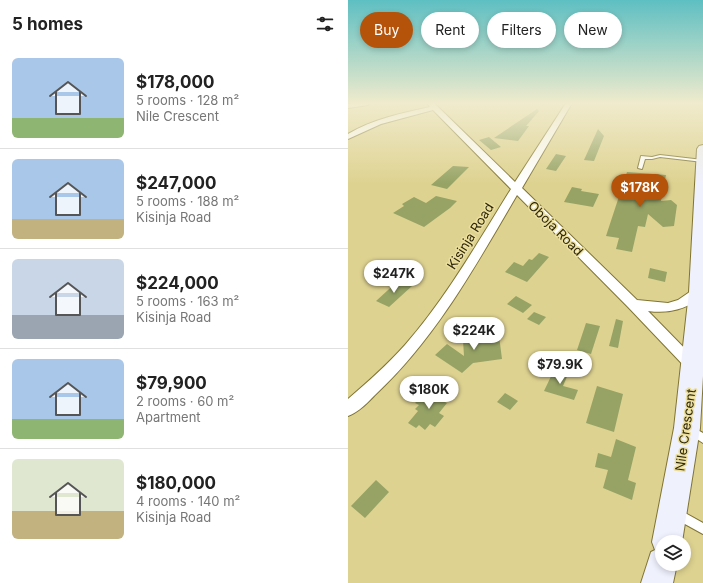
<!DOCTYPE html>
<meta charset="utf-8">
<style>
:root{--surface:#fff;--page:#f2f2f2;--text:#222;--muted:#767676;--line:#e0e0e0;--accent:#b45309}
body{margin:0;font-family:Inter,sans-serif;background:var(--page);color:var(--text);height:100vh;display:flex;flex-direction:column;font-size:15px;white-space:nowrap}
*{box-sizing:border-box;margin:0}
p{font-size:13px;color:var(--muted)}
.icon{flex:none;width:22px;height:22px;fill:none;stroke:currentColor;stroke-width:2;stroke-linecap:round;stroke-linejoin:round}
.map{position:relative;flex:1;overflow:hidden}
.side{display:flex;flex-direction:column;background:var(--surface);width:348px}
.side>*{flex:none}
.banner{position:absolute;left:12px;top:12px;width:283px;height:36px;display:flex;gap:8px}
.buttons{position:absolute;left:307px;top:535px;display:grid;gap:8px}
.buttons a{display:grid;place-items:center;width:36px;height:36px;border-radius:50%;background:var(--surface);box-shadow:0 2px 6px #0003;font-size:20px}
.price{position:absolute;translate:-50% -34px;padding:0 9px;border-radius:14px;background:#fff;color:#222;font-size:13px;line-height:26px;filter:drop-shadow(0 1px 2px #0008)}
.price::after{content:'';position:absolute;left:50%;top:24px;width:12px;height:9px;margin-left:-6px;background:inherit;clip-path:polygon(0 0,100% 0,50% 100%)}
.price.selected{background:var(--accent);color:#fff}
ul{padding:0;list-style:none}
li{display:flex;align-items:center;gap:12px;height:100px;padding:0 12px}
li+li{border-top:1px solid var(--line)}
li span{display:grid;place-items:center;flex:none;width:112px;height:80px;border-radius:6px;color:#555}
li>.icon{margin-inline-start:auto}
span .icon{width:48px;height:48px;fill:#fffc;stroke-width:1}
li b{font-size:17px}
h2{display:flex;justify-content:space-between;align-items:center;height:48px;padding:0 12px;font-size:17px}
.tag{padding:0 14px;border-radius:18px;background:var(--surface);box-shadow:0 2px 6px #0003;font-size:14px;line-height:36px}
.tag.selected{background:var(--accent);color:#fff}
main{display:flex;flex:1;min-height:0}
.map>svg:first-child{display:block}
.building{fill:#96a365}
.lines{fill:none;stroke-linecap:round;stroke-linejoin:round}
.lane-casing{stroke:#807434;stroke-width:2}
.street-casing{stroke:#807434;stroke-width:2}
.secondary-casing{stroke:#807434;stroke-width:2}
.lane{fill:#fff;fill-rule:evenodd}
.street{fill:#fff;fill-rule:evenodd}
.secondary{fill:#eff1fd;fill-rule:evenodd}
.labels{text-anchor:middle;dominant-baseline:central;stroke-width:3;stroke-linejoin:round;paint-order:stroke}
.street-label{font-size:13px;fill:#2d270d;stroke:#ecdf9d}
</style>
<main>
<section class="side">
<h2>5 homes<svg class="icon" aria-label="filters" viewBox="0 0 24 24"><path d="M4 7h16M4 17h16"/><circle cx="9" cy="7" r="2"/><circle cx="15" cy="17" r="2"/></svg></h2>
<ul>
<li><span style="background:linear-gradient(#a9c7e8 75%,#8fb573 0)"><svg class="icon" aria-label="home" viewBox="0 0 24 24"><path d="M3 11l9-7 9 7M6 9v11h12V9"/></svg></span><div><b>$178,000</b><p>5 rooms · 128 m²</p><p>Nile Crescent</p></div></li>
<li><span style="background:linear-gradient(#a9c7e8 75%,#c2b280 0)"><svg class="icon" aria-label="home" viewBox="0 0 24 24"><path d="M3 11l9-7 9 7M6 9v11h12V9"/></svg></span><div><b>$247,000</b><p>5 rooms · 188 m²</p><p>Kisinja Road</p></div></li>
<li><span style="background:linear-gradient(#c9d6e8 70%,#9aa5b1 0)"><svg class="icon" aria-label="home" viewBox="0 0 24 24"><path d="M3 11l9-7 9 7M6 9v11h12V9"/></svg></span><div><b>$224,000</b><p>5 rooms · 163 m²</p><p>Kisinja Road</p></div></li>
<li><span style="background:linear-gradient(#a9c7e8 75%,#8fb573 0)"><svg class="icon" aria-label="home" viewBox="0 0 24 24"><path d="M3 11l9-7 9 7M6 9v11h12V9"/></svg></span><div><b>$79,900</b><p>2 rooms · 60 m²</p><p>Apartment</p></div></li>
<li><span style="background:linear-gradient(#dfe7d0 65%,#c2b280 0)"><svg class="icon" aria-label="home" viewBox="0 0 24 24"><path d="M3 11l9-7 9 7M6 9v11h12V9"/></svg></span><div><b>$180,000</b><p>4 rooms · 140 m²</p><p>Kisinja Road</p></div></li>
</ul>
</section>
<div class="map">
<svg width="355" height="583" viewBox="0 0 355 583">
<rect width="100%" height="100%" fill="#ded290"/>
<path class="building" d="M189,109L191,111L178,126H181L170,141L146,138Z
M250,129L256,136L246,161L236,160Z
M141,137L153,147L143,150L131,140Z
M208,154L218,156L208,171L198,169Z
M105,166L121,167L99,189L83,185Z
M279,172L318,175L313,201L323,200L329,205L326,226L315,227L300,214L297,227L290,226L284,252L268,249L271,238L258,236Z
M224,187L234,189L233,191L251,194L245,207L216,202Z
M88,196L109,201L102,208L76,227L45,213L56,206L54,204L66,197L78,203Z
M191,253L201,257L179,282L157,272L166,262L175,266L181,259L184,260Z
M302,268L319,272L317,282L300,278Z
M51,280L64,286L41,307L28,301Z
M168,296L184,305L175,313L159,304Z
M186,312L198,317L191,325L179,319Z
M268,319L275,321L270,348L261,346Z
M238,323L252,326L243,354L229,350Z
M150,328L154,359L125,363L114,373L87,355L99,344L116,356L115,340L131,338L130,331Z
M207,368L221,372L215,386L230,390L226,400L196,391Z
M249,386L275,394L266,432L238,423Z
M86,388L97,394L93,400L99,403L91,413L96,416L87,427L82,424L77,430L71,425L68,428L60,423L70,411L67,409L71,405L67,403L76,394L79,396Z
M157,393L170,401L162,410L149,402Z
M268,439L288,447L280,480L288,483L284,500L255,488L260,470L247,467L250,453L263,457Z
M28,480L41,492L17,518L3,506Z"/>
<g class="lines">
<g class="lane-casing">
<path id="lane" d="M312,155L355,160V162L312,157L304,159H297L294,169L290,168L293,156L304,157Z
M344,427L355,433V443L341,434L339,431L341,428Z
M330,509L355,523V534L326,518L325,514L326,510Z"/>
</g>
<g class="street-casing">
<path id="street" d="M7,103H21L20,105L0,108V104Z
M79,103H86L167,182L218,103H224L174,188L289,300L320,303L330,300L346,289L351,287L355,289V296C338,309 322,314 300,311L350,362L353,366L350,370L345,372L340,370L280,307L169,195C128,265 88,338 28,394C20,402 11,412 0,416V399C20,382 40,364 57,345C98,298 130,242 163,189L85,110L33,124L0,139V134C25,119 54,113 82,107Z"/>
</g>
<g class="secondary-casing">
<path id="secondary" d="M355,145V376L352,428L334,542H314V564H329L325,583H293L303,552L307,550L304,542L326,428L341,292L349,149L351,146Z"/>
</g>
<use href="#lane" class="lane"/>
<use href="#street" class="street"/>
<use href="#secondary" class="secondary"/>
</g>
<linearGradient id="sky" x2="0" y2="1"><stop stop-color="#5ebfc2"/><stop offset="0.56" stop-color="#f0ebcd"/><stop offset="1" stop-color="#f0ebcd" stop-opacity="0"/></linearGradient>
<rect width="355" height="184" fill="url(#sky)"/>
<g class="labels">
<g class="street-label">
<text transform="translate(208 228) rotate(45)">Oboja Road</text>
<text transform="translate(122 236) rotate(-58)">Kisinja Road</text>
<text transform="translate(337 430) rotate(-82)">Nile Crescent</text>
</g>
</g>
</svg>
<div class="buttons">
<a><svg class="icon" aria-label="layers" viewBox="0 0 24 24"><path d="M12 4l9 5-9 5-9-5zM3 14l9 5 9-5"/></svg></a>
</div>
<b class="price selected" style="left:292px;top:208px">$178K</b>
<b class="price" style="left:46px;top:294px">$247K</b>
<b class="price" style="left:126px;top:351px">$224K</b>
<b class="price" style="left:212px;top:385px">$79.9K</b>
<b class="price" style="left:81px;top:410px">$180K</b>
<div class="banner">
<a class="tag selected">Buy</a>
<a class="tag">Rent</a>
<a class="tag">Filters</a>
<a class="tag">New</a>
</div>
</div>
</main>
